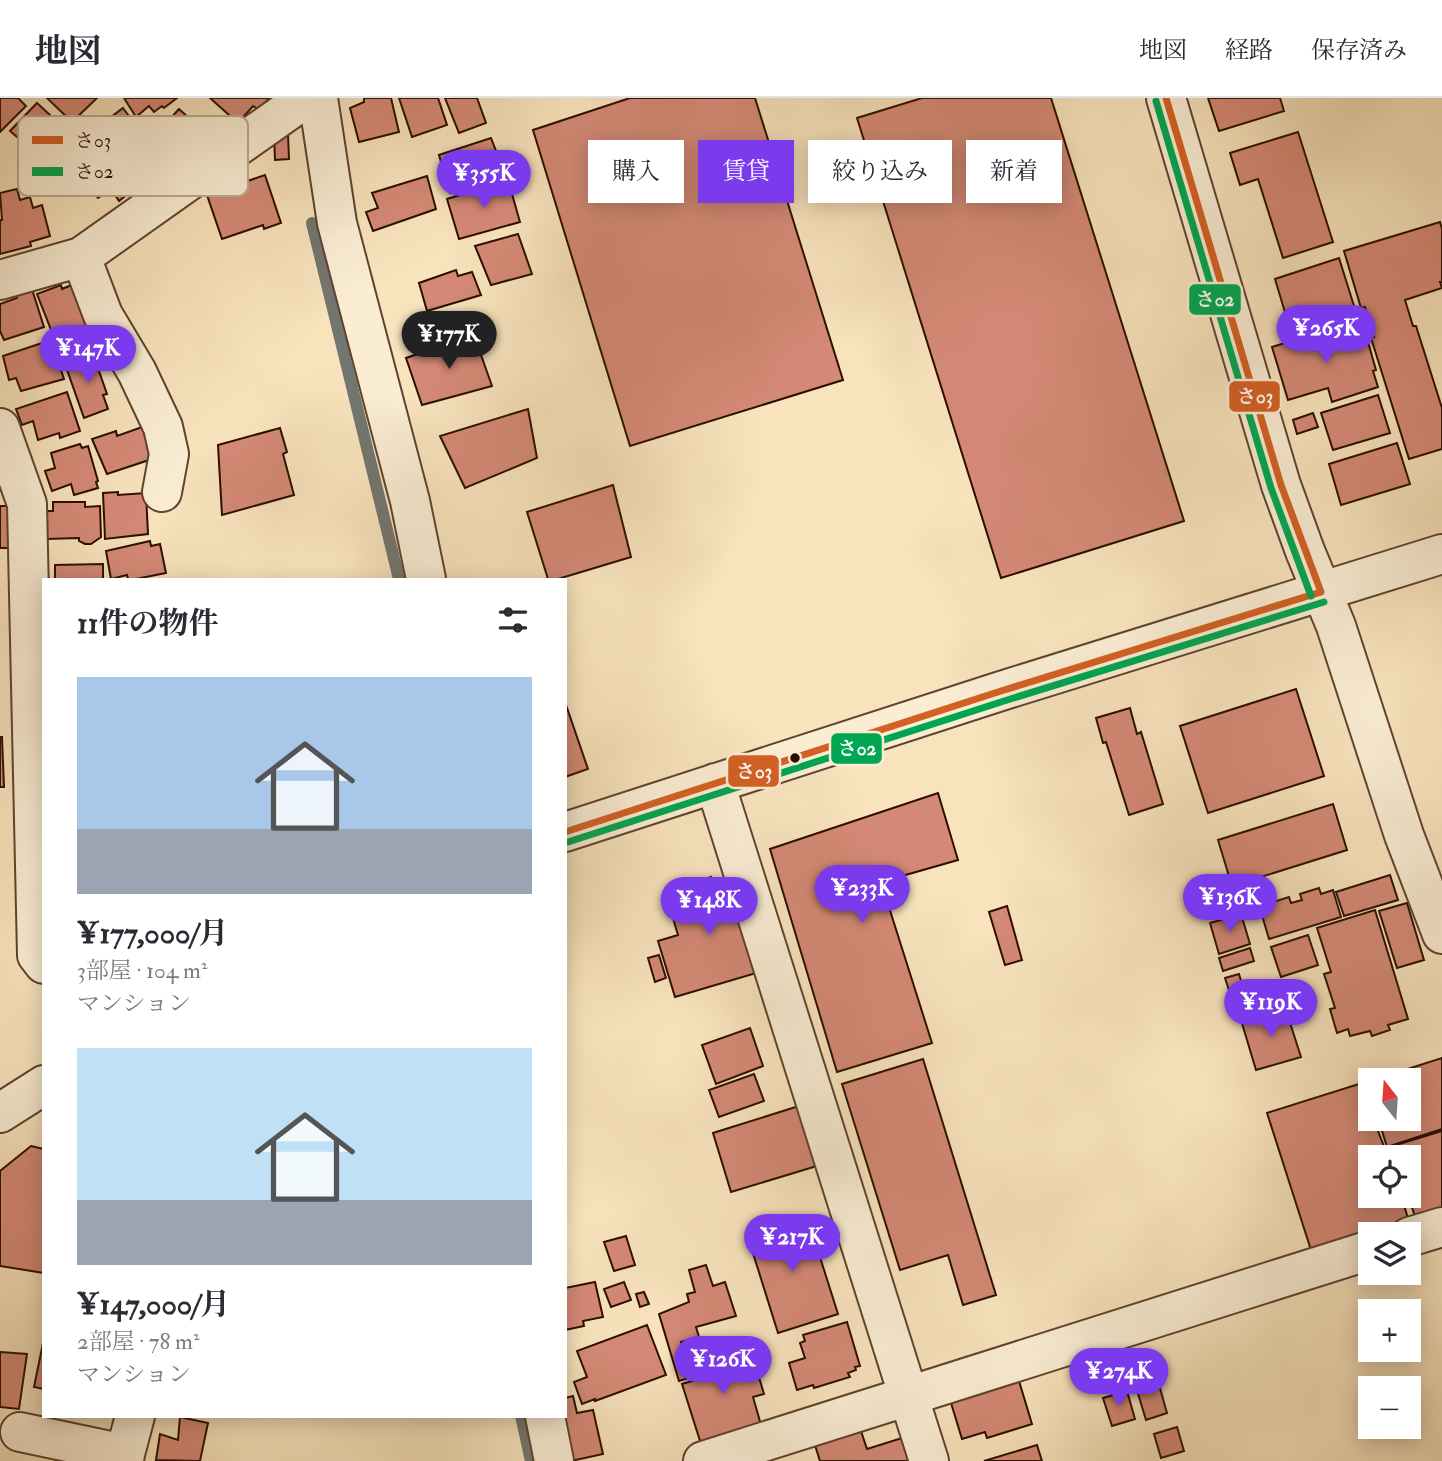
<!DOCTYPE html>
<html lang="ja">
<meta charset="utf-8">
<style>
:root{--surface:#fff;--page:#f7f7f7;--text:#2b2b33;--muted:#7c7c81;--line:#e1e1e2;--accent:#7c3aed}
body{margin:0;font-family:"IM FELL Double Pica","Noto Serif JP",serif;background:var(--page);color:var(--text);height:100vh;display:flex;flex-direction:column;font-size:26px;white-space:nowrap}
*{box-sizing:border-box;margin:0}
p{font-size:23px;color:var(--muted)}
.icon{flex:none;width:38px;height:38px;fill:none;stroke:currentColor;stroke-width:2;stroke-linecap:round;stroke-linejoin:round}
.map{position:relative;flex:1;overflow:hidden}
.panel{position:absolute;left:42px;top:480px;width:525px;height:840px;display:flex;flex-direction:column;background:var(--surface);border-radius:0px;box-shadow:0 4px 18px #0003}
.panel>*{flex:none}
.top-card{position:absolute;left:588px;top:42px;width:665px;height:63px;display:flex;gap:14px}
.needle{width:46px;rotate:343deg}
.fabs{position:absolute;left:1358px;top:970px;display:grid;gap:14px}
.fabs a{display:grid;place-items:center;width:63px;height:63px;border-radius:0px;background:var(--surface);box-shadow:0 4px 18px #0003;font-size:35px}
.price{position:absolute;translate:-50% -60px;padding:0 16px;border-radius:24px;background:var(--accent);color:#fff;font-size:23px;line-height:46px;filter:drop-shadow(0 2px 4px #0008)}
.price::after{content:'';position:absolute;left:50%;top:42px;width:21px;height:16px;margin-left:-10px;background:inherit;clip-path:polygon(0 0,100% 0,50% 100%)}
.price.on{background:#222;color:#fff}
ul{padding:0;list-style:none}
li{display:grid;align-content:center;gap:14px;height:371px;padding:0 35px}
li span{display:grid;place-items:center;height:217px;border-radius:0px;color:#555}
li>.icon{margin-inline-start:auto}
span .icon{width:126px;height:126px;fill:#fffc;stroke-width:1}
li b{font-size:30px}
h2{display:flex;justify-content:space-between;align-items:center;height:84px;padding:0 35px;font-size:30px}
.chip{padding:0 24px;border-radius:0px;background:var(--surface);box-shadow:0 4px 18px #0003;font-size:24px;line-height:63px}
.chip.on{background:var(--accent);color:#fff}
header{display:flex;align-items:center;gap:42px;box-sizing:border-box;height:98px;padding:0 35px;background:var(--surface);border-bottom:2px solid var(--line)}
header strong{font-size:33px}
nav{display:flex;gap:38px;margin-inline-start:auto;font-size:24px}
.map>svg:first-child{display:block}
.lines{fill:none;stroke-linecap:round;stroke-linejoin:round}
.stream{stroke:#727670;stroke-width:12}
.building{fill:#d48976;stroke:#2b0e00;stroke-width:2}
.minor-casing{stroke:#5e432f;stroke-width:42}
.minor{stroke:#faedd4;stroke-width:38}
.bus-1-casing{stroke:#faedd4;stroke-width:12}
.bus-2-casing{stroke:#faedd4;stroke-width:12}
.bus-1{stroke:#d36024;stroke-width:7}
.bus-2{stroke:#00a651;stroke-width:7}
.bus-dot{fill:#2b0e00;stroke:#faedd4;stroke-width:2.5}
.key{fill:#faedd4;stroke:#bcaa94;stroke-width:2}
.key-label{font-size:19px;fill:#2b0e00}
.line-badge{stroke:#faedd4;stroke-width:2.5}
.badge-label{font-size:19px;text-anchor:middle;font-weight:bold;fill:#fff}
</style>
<header>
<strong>地図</strong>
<nav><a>地図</a><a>経路</a><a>保存済み</a></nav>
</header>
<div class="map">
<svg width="1442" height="1363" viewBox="0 0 1442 1363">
<rect width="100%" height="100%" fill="#f8e3bd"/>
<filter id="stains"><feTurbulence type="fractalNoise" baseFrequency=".00286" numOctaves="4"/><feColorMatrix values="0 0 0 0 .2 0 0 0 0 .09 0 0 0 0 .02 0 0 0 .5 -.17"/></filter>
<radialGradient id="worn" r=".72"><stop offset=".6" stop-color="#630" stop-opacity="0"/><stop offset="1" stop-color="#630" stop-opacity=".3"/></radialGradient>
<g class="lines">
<path class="stream" d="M312,125L399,481
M521,1318L531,1363"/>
</g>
<path class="building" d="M0,0H18L26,8L0,34Z
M47,0H97L72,24Z
M124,0H177L164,10L162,8L154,14L149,8L136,19Z
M210,0H269L259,12L253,8L238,25Z
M364,0H391L399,34L359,44L350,10L364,4Z
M399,0H438L447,27L412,39Z
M445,0H477L486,25L459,35Z
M630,0H755L843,282L630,348L533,32Z
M922,0H1051L1184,423L1001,480L857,20Z
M1208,0H1280L1284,13L1219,33Z
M37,5L64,30L66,28L79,41L54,67L41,60L10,33Z
M123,10L162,63L134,83L95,31Z
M179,11L209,38L181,69L151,42Z
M1298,34L1333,144L1283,160L1258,81L1240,87L1230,55Z
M274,36H288L289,61L275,62Z
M491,40L505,76L450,95L439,57Z
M97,41L134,91L119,103L111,91L98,100L69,61Z
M265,77L281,125L264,131L263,127L222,141L207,97Z
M427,78L436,111L373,133L366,114L378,110L372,95Z
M508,82L520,124L459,141L447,101Z
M17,91L20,102L30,99L33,110L42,107L50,138L30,144L31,148L0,156V122H2L0,95Z
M1440,124L1442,131V184H1440L1442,190L1405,202L1413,228H1416L1442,310V351L1409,361L1371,240L1374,239L1365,209L1361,210L1344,153Z
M518,136L532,176L491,187L475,148Z
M1339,160L1355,211L1290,231L1275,181Z
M456,172L458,178L472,174L481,197L427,213L419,185Z
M76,185L92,227L55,242L37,196L61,187L62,191Z
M31,188L44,229L4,242L0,233V206L17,200L14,193Z
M1351,225L1358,247L1368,244L1376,272L1373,273L1378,289L1332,304L1328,290L1288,302L1272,249Z
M474,237L492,288L422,307L406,260Z
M51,242L64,281L21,293L16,280L9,282L3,258Z
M93,256L107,296L103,297L108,311L84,320L65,266Z
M67,294L80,333L60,340L59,335L38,342L33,323L22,327L16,311Z
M1378,297L1390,335L1333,352L1321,315Z
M528,311L537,360L465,390L440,338Z
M1313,315L1318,329L1297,336L1293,322Z
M142,329L152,361L107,376L92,341L116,333L117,338Z
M280,330L287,354L283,356L294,397L222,417L218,347Z
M1397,345L1410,386L1341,407L1329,366Z
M80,346L82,350L88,348L98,383L96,384L98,390L74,397L71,386L52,393L45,373L55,370L51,355Z
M613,387L631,459L558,481H548L527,414Z
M118,394V397L146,395L148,436L105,441L103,395Z
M53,404H85V409L100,408L101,439L91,446H85L79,443V440L47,441V413H53Z
M0,408H13L14,450H0Z
M150,443L151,448L160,446L166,475L136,481H128L127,477L111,481L106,453Z
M103,466V481H55V467Z
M1296,591L1324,678L1208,715L1180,628Z
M565,604L588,671L565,679Z
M1130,610L1137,636L1141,634L1163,706L1129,717L1106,644L1103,645L1096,620Z
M0,639H2L4,689H0Z
M938,695L958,762L881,784L932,945L837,974L770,751Z
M1333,706L1347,752L1232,788L1218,742Z
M1390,777L1398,802L1344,818L1336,794Z
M734,778L763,873L675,899L658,843L678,837L666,797L678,793L677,790L711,779L713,785Z
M1319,790L1321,796L1333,792L1341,819L1269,841L1261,814L1272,811L1270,805L1289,799L1291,805L1302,802L1300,796Z
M1407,805L1424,862L1397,870L1379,813Z
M1007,808L1022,862L1005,867L989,814Z
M1375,812L1408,921L1388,927L1390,932L1372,938L1370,933L1350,938L1348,931L1337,935L1330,911L1335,910L1324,876L1331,874L1317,830Z
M1241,816L1250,846L1219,856L1210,825Z
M1308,837L1318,867L1281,879L1271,849Z
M1250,850L1254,863L1223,873L1219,860Z
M659,857L666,880L655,884L648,860Z
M1239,876L1250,913L1237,917L1225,880Z
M1285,909L1301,959L1256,972L1241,922Z
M750,930L763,968L716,986L702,947Z
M1442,960V1031L1387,1049L1378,1020H1409V982H1373Z
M923,961L996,1197L963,1207L948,1157L900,1172L842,986Z
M754,976L764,1003L719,1019L709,992Z
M1362,985L1370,1011V1020H1373L1388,1059H1370V1097H1401L1409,1124L1311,1152L1267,1015Z
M802,1007L820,1067L731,1094L713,1035Z
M1442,1033V1120L1418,1128L1408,1097L1409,1059H1391L1389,1052L1397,1050L1396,1047Z
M31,1048L44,1051V1175L0,1168V1073Z
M807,1118L838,1216L778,1235L747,1136Z
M626,1138L635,1167L614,1173L604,1144Z
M706,1167L713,1188L725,1184L736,1218L696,1229L699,1239L681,1244L692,1279L679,1283L659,1216L689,1204L687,1196L695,1194L689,1172Z
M595,1184L603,1219L583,1223L584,1228L565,1232V1190Z
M624,1184L631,1202L611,1209L604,1191Z
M644,1194L649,1206L640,1209L636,1196Z
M847,1224L860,1268L855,1269L856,1272L848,1275L850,1279L814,1290L813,1287L797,1292L789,1265L805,1260L800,1245L805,1243L803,1237Z
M647,1227L666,1277L595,1303V1301L582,1306L574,1284L587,1279L577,1253Z
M43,1245H44V1291L34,1289Z
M0,1254L27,1256L19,1311L0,1309Z
M721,1255L724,1264L752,1256L764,1296L753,1299L761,1327L701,1346L682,1286L695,1282L690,1265Z
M1019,1283L1032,1326L987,1340L985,1334L962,1341L951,1305Z
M1158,1283L1167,1315L1146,1322L1136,1289Z
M1127,1293L1135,1321L1112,1328L1103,1300Z
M573,1298L577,1315L593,1312L603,1356L571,1363L560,1318H565V1300Z
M180,1319L208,1325L200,1363L156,1362L160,1336L178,1342Z
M859,1327L867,1351L902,1340L909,1363H820L813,1341Z
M1177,1329L1184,1353L1161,1360L1154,1336Z
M1037,1347L1042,1363H984Z"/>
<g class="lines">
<g class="minor-casing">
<path id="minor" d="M318,0L337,125L410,403L426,481
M1166,0L1281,387L1305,453L1336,528L1404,737L1442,836
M81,159L103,217L137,274L163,329L169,356L162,394
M0,182L81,159L306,0
M0,330L27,406L37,857L44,866
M715,685L929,1363
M565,734L1001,593L1442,456
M0,1015L44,987
M1409,1139L1442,1129
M545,1318L554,1363
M20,1334L125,1356L124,1363
M125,1356L135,1318
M703,1363L1370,1152"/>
</g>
<use href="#minor" class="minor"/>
<g class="bus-1-casing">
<path id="bus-1" d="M1166,0L1281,387L1321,494
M565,734L1001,593L1321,494"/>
</g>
<g class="bus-2-casing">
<path id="bus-2" d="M1156,3L1271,390L1311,498
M568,744L1004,603L1324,504"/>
</g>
<use href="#bus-1" class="bus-1"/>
<use href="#bus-2" class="bus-2"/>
</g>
<circle class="bus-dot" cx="795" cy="660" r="6"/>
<rect x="18" y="18" width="230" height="80" rx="10" class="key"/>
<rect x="32" y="38" width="31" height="8" fill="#d36024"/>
<rect x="32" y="69" width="31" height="9" fill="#00a651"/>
<g class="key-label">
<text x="75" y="49">さ03</text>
<text x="75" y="80">さ02</text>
</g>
<g class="line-badge">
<rect x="1188" y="185" width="54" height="33" rx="7" fill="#00a651"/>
<rect x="1228" y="282" width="53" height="33" rx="7" fill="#d36024"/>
<rect x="830" y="634" width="53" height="33" rx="7" fill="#00a651"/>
<rect x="727" y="656" width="53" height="34" rx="7" fill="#d36024"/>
</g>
<g class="badge-label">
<text x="1215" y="208">さ02</text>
<text x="1255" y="305">さ03</text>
<text x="857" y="657">さ02</text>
<text x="754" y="680">さ03</text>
</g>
<rect width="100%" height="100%" filter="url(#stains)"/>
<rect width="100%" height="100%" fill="url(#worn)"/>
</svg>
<div class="fabs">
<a><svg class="needle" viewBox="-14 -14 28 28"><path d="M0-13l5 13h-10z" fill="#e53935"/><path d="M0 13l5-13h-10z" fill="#7c7c81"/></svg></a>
<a><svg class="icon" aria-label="locate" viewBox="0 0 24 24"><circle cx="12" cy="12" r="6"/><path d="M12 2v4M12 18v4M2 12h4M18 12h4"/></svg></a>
<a><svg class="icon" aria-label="layers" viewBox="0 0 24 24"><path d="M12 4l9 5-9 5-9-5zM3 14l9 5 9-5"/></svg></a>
<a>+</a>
<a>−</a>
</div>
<b class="price" style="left:484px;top:112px">¥355K</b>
<b class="price" style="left:1326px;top:267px">¥265K</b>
<b class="price on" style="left:449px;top:273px">¥177K</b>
<b class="price" style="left:88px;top:287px">¥147K</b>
<b class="price" style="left:862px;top:827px">¥233K</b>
<b class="price" style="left:1230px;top:836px">¥136K</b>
<b class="price" style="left:709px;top:839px">¥148K</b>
<b class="price" style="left:1271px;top:941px">¥119K</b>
<b class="price" style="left:792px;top:1176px">¥217K</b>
<b class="price" style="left:723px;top:1298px">¥126K</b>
<b class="price" style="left:1119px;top:1310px">¥274K</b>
<div class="top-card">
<a class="chip">購入</a>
<a class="chip on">賃貸</a>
<a class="chip">絞り込み</a>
<a class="chip">新着</a>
</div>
<section class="panel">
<h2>11件の物件<svg class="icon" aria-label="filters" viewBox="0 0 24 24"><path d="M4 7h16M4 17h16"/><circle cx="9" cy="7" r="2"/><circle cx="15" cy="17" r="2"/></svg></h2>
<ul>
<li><span style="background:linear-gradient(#a9c7e8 70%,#9aa5b1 0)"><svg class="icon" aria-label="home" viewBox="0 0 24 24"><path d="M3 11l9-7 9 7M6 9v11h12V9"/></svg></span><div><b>¥177,000/月</b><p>3部屋 · 104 m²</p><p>マンション</p></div></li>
<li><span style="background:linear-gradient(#bfe0f5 70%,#9aa5b1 0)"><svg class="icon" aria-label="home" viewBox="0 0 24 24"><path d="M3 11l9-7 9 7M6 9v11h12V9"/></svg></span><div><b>¥147,000/月</b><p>2部屋 · 78 m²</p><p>マンション</p></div></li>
</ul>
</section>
</div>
